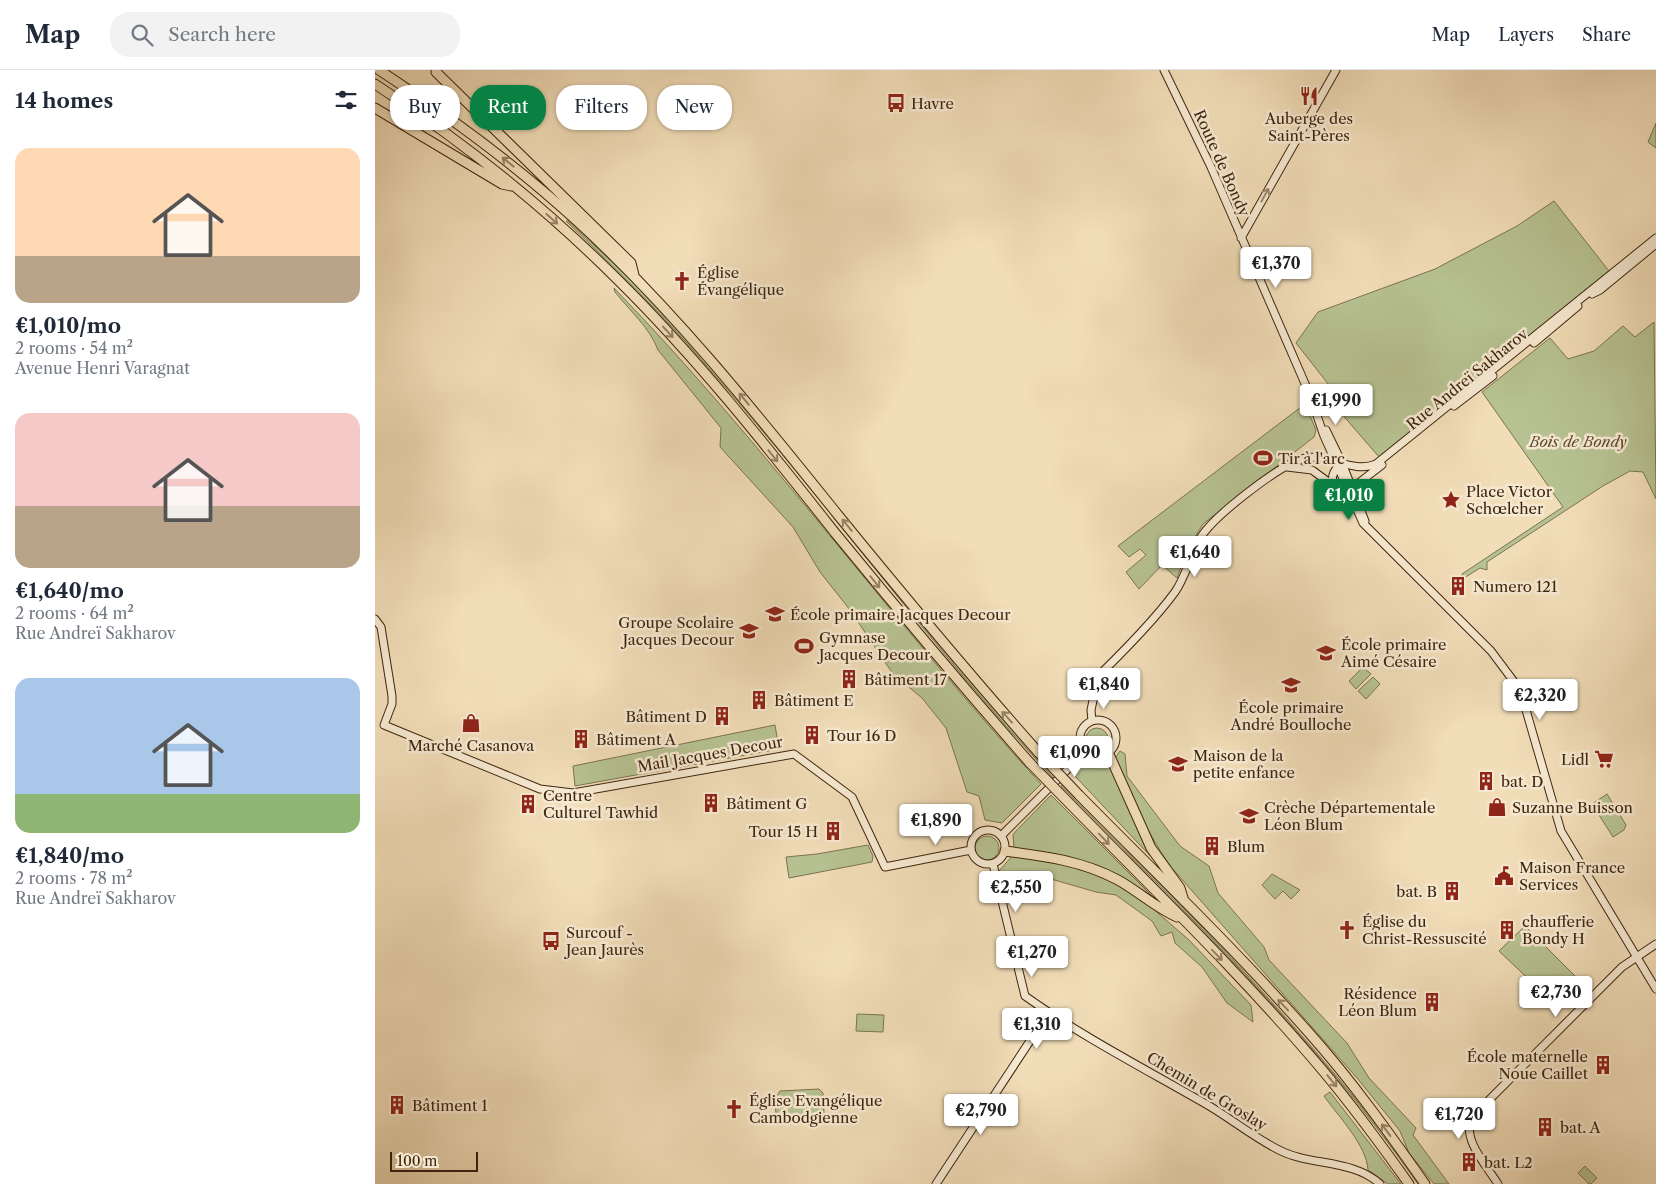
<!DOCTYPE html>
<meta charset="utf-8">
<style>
:root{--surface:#fff;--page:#f2f2f3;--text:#1f2937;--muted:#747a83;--line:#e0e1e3;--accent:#0b8043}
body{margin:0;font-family:"Libre Caslon Text",serif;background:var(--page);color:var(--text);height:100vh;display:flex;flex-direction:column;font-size:19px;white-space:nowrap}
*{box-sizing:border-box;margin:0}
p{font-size:16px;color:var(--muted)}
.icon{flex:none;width:28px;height:28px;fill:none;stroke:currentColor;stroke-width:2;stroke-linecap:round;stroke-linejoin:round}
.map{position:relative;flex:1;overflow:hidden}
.panel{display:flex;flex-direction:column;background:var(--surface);width:375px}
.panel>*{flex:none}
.banner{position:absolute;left:15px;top:15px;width:475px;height:45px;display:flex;gap:10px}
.scale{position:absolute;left:15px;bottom:12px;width:88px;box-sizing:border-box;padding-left:5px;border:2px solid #3f250f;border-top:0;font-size:14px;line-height:18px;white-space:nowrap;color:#3f250f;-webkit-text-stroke:4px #f6e9d1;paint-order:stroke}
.price{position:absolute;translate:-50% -42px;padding:0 11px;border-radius:5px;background:#fff;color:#222;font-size:16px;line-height:32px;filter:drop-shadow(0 1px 2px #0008)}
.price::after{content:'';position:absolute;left:50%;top:30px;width:15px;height:11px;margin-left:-8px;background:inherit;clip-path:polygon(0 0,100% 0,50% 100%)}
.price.current{background:var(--accent);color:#fff}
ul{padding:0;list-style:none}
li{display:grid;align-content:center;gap:10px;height:265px;padding:0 15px}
li span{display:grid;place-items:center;height:155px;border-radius:15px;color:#555}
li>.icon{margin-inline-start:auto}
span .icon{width:90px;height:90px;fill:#fffc;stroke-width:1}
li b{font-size:21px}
h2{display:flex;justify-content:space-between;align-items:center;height:60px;padding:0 15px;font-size:21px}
.tag{padding:0 18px;border-radius:20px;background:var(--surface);box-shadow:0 1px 4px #0004;font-size:18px;line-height:45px}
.tag.current{background:var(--accent);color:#fff}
header{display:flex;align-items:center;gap:30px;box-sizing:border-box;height:70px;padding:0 25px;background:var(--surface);border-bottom:1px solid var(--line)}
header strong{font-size:24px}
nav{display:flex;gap:28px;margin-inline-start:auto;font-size:18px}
.search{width:350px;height:45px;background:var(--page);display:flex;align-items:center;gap:12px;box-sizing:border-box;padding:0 18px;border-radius:20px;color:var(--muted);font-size:19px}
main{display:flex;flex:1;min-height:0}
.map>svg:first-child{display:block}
.green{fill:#b7c292;stroke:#7b7450}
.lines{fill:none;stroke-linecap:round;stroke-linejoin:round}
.secondary-casing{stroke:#3f250f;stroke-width:9}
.highway-casing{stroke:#3f250f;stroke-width:11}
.secondary{stroke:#f6e9d1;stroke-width:7}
.highway{stroke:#f1ddb8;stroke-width:9}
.highway-bridge-casing{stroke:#3f250f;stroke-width:11;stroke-linecap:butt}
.highway-bridge{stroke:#f1ddb8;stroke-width:9}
.oneway{stroke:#988164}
.oneway2{stroke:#9a8770}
.labels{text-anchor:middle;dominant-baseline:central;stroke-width:5;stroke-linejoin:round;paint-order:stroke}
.poi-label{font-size:15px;fill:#3f250f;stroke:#f6e9d1;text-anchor:start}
.street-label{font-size:15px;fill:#3f250f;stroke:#f6e9d1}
.park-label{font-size:15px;font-style:italic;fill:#5d4c30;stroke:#f6e9d1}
</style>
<header>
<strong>Map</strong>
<div class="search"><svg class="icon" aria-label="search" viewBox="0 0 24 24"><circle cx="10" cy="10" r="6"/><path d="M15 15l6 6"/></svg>Search here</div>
<nav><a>Map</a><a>Layers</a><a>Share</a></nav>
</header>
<main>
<section class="panel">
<h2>14 homes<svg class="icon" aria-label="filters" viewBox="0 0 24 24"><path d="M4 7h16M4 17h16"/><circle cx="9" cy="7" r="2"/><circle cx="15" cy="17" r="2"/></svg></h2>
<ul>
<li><span style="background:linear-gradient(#ffd9b3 70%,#b9a48a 0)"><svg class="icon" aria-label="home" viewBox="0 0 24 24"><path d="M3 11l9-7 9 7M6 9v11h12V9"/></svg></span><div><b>€1,010/mo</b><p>2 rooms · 54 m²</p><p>Avenue Henri Varagnat</p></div></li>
<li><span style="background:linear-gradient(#f6c9c9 60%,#b9a48a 0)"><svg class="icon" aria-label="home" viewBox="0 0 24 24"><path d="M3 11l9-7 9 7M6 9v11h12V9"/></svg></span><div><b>€1,640/mo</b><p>2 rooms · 64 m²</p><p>Rue Andreï Sakharov</p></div></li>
<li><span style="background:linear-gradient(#a9c7e8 75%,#8fb573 0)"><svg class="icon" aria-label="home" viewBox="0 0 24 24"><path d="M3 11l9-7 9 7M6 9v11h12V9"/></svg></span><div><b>€1,840/mo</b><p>2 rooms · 78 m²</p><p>Rue Andreï Sakharov</p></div></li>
</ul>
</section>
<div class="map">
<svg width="1281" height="1114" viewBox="0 0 1281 1114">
<rect width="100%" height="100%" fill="#f1ddb8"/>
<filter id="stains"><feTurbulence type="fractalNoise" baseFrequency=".004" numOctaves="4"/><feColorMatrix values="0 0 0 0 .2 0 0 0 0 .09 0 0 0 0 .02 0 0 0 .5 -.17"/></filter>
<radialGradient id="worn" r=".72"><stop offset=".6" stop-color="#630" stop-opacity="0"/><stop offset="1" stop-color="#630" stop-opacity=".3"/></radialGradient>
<path class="green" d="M1281,53V78L1273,72Z
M1179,131L1234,201L1004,387L947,321L954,315L921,273L943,242L1060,199L1142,156Z
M191,151H193C222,178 252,205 280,234C422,384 539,556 680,706L678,708C550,571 441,417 316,278C276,233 234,192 191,151Z
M239,218C391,375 518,553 666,714L627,753L610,750L604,726L592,722L571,658L547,628L518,604L475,540L445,502L418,457L345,377L346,358L283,280C275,258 255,241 240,222Z
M1279,252L1281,429L1268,402L1255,401L1228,416L1112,492V500L1105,498L1089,508L1087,504L1188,437L1107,322L1175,268L1193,289L1219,281L1248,256L1260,267Z
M930,334L941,360L939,367L828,454L813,478L802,508L787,495L764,519L751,502L771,485L765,479L754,487L743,476Z
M988,597L996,604L981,619L974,611Z
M998,607L1005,614L991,629L983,621Z
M400,655L404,679L200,716L198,696Z
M711 669a11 11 0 1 1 22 0a11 11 0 1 1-22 0Z
M745,681L750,684L752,706L805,776L834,796L843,823L889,877L894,890L972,973L994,1008L1041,1058L1038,1065L1074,1114H1059L1034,1083L1025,1061L982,1008L796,797C772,763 756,727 740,688Z
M712,690L724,693L733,691L780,791L698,704Z
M688,714C814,844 939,966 1046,1114H1043C940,967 811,843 686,716Z
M1232,724L1251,755L1249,760L1238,767L1217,734Z
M676,725L779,828L731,799L693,786L639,778L638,765L641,761Z
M600 778a12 12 0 1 1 24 0a12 12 0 1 1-24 0Z
M493,775L498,786L497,792L414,808L411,787L442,784Z
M638,785L703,798L739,813L776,837L814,870L876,935L878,952L852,933L827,897L800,873L797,862L786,866L777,851L741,825L721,822L652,802L628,821L624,801Z
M897,804L925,820L916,829L908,821L900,829L887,815Z
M1150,856L1209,915L1185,939L1124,881Z
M482,944L509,945L508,962L481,961Z
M444,1019L448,1023L449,1044L401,1045L400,1029L405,1021Z
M955,1022L1026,1114H1013L993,1100C992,1076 964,1047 949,1026Z
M1210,1096L1222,1108L1216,1114H1214L1203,1103Z"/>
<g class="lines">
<g class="secondary-casing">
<path id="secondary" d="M789,0L836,97L938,332
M866,168L961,0
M1217,224L1225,220L1281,174
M1159,273L1203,236
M936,328L949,366L988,453L1116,581L1140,613L1151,640L1186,761L1281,919
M1079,336L1118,306
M951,360L967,393L990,451
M912,397L937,400L967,422L977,418L1007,395
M959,418C956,408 957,402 965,395
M0,549L6,557L17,626V634L9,655L165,719L198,723L419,684L477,727L510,797L596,780
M708,625L712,617C740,590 778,552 800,522C812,505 815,484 826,467C839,446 900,399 924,390C949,379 976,405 1001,394L1281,168
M705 668a18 18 0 1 1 36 0a18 18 0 1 1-36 0Z
M717,651L716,640L723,607
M596 777a17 17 0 1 1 34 0a17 17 0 1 1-34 0Z
M626,766L711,681
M618,794L650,926C709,968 774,1001 836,1037C859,1051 880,1068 904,1080C935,1096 978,1089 1005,1114
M561,1114L674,942
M1123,1114C1112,1096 1086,1069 1097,1047L1247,897L1281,874"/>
</g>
<g class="highway-casing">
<path id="highway" d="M4,0C74,46 140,94 202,151C299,240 381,343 463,445C529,526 595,605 664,683
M61,2L256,193L259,205
M0,14C87,71 170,137 244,211C323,289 392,377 461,464C524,541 589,618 655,693
M0,38L127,114L136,116
M733,682L776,778L805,818L809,831
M704,725C782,804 862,881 935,964C977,1011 1014,1063 1050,1114
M695,734C781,822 870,908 949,1002C979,1038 1007,1076 1034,1114
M630,781C669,786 708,791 743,810C763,821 781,838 802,847"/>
</g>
<use href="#secondary" class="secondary"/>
<use href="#highway" class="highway"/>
<g class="highway-bridge-casing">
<path id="highway-bridge" d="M664,683L704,725
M655,693L695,734"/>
</g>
<use href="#highway-bridge" class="highway-bridge"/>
</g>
<defs><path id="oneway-shaft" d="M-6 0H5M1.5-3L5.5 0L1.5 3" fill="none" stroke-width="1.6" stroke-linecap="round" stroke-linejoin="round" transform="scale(1.25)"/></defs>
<g class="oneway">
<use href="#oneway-shaft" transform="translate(133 92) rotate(-141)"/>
<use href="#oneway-shaft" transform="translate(177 149) rotate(42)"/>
<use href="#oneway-shaft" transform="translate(293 262) rotate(47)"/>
<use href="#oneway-shaft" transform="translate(369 329) rotate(-130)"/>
<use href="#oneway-shaft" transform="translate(398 386) rotate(51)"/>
<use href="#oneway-shaft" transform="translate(472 455) rotate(-129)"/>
<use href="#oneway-shaft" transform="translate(500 512) rotate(51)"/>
<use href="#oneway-shaft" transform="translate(632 647) rotate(-132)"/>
<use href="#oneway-shaft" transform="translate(729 769) rotate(46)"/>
<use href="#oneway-shaft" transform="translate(842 885) rotate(46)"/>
<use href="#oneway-shaft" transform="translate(908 935) rotate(-133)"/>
<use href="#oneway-shaft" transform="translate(957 1011) rotate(51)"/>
<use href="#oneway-shaft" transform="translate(1011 1060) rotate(-126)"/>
</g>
<use class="oneway2" href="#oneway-shaft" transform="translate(890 125) rotate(-61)"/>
<defs>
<g id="restaurant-bare" transform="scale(1.5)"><path d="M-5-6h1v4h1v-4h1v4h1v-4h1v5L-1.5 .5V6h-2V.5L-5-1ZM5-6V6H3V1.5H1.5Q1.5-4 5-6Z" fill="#8f2418" stroke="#f6e9d1" stroke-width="2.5" paint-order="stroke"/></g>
<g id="bus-bare" transform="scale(1.5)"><path d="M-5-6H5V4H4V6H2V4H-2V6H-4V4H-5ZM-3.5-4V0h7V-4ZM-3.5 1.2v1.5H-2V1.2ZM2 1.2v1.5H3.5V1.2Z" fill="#8f2418" stroke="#f6e9d1" stroke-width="2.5" paint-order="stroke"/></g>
<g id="church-bare" transform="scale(1.5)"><path d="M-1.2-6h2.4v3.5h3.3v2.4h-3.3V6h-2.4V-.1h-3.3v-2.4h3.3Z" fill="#8f2418" stroke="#f6e9d1" stroke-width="2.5" paint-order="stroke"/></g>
<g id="stadium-bare" transform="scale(1.5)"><path d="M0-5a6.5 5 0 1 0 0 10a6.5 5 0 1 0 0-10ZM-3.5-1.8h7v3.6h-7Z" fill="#8f2418" stroke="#f6e9d1" stroke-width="2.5" paint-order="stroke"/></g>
<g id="sight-bare" transform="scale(1.5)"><path d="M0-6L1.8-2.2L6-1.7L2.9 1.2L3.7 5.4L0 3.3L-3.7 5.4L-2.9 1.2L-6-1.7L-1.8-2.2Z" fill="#8f2418" stroke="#f6e9d1" stroke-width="2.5" paint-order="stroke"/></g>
<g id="building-bare" transform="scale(1.5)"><path d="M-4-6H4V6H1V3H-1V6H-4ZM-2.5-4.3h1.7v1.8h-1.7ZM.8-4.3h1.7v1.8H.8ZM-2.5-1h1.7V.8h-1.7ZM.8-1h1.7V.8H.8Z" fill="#8f2418" stroke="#f6e9d1" stroke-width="2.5" paint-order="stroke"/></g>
<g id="school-bare" transform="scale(1.5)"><path d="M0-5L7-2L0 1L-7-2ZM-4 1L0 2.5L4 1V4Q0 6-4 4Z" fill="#8f2418" stroke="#f6e9d1" stroke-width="2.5" paint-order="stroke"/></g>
<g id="shop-bare" transform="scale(1.5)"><path d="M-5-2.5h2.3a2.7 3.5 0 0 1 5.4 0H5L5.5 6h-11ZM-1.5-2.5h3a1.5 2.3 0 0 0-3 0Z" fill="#8f2418" stroke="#f6e9d1" stroke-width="2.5" paint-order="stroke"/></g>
<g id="supermarket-bare" transform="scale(1.5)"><path d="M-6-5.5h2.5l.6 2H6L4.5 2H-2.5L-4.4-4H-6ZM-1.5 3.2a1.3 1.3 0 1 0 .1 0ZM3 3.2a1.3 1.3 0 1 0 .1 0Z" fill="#8f2418" stroke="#f6e9d1" stroke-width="2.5" paint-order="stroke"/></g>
<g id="civic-bare" transform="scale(1.5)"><path d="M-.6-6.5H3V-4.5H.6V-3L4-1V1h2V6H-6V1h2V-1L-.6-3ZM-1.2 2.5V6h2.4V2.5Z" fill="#8f2418" stroke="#f6e9d1" stroke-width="2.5" paint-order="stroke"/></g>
</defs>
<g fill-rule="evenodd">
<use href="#restaurant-bare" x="934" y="26"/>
<use href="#bus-bare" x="521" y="33"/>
<use href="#church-bare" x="307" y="211"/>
<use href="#stadium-bare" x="888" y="388"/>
<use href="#sight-bare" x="1076" y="430"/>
<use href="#building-bare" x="1083" y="516"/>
<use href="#school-bare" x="400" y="544"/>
<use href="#school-bare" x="374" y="561"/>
<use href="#stadium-bare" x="429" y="576"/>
<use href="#school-bare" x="951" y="583"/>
<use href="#building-bare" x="474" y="609"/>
<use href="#school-bare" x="916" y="615"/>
<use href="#building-bare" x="384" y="630"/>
<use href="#building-bare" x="347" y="646"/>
<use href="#shop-bare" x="96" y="653"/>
<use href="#building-bare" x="437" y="665"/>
<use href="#building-bare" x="206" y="669"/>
<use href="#supermarket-bare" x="1229" y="689"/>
<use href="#school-bare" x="803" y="694"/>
<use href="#building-bare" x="1111" y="711"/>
<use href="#building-bare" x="336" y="733"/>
<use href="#building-bare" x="153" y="734"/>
<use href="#shop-bare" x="1122" y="737"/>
<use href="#school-bare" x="874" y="746"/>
<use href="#building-bare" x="458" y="761"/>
<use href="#building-bare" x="837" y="776"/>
<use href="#civic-bare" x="1129" y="806"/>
<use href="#building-bare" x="1077" y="821"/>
<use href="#church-bare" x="972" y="860"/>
<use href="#building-bare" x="1132" y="860"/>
<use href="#bus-bare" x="176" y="871"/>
<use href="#building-bare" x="1057" y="932"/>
<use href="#building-bare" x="1228" y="995"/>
<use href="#building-bare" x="22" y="1035"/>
<use href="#church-bare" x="359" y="1039"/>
<use href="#building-bare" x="1170" y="1057"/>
<use href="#building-bare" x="1094" y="1092"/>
</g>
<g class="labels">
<g class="poi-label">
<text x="536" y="33">Havre</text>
<text x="934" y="48" text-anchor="middle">Auberge des<tspan x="934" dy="17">Saint-Pères</tspan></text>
<text x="322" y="202">Église<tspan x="322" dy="17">Évangélique</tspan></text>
<text x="903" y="388">Tir à l'arc</text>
<text x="1091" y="421">Place Victor<tspan x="1091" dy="17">Schœlcher</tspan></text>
<text x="1098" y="516">Numero 121</text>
<text x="415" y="544">École primaire Jacques Decour</text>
<text x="359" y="552" text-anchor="end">Groupe Scolaire<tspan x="359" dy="17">Jacques Decour</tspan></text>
<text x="444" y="567">Gymnase<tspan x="444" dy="17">Jacques Decour</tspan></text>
<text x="966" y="574">École primaire<tspan x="966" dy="17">Aimé Césaire</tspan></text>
<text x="489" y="609">Bâtiment 17</text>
<text x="399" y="630">Bâtiment E</text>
<text x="916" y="637" text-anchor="middle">École primaire<tspan x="916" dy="17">André Boulloche</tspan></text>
<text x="332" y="646" text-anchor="end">Bâtiment D</text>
<text x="452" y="665">Tour 16 D</text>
<text x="221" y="669">Bâtiment A</text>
<text x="96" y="675" text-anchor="middle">Marché Casanova</text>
<text x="818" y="685">Maison de la<tspan x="818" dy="17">petite enfance</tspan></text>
<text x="1214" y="689" text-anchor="end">Lidl</text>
<text x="1126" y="711">bat. D</text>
<text x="168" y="725">Centre<tspan x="168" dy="17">Culturel Tawhid</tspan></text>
<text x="351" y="733">Bâtiment G</text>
<text x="889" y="737">Crèche Départementale<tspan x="889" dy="17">Léon Blum</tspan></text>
<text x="1137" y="737">Suzanne Buisson</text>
<text x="443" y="761" text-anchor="end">Tour 15 H</text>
<text x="852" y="776">Blum</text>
<text x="1144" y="797">Maison France<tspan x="1144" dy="17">Services</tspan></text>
<text x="1062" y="821" text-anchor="end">bat. B</text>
<text x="987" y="851">Église du<tspan x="987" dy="17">Christ-Ressuscité</tspan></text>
<text x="1147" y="851">chaufferie<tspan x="1147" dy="17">Bondy H</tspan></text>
<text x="191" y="862">Surcouf -<tspan x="191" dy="17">Jean Jaurès</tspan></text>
<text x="1042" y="923" text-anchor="end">Résidence<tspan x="1042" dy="17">Léon Blum</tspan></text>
<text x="1213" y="986" text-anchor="end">École maternelle<tspan x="1213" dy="17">Noue Caillet</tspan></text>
<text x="374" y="1030">Église Evangélique<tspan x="374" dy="17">Cambodgienne</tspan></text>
<text x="37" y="1035">Bâtiment 1</text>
<text x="1185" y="1057">bat. A</text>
<text x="1109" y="1092">bat. L2</text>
</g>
<g class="street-label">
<text transform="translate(847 93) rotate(66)">Route de Bondy</text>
<text transform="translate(1092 309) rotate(-39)">Rue Andreï Sakharov</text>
<text transform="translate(335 684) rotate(-10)">Mail Jacques Decour</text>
<text transform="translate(832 1021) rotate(31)">Chemin de Groslay</text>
</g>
<g class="park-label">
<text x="1203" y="371">Bois de Bondy</text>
</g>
</g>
<rect width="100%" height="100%" filter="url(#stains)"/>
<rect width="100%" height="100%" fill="url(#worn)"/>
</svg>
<div class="scale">100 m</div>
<b class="price" style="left:901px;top:219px">€1,370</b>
<b class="price" style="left:961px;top:356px">€1,990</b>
<b class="price current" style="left:974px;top:451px">€1,010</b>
<b class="price" style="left:820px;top:508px">€1,640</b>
<b class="price" style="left:729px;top:640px">€1,840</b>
<b class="price" style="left:1165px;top:651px">€2,320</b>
<b class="price" style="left:700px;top:708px">€1,090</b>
<b class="price" style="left:561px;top:776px">€1,890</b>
<b class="price" style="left:641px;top:843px">€2,550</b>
<b class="price" style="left:657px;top:908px">€1,270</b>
<b class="price" style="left:1181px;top:948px">€2,730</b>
<b class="price" style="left:662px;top:980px">€1,310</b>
<b class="price" style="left:606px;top:1066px">€2,790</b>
<b class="price" style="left:1084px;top:1070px">€1,720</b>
<div class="banner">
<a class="tag">Buy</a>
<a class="tag current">Rent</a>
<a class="tag">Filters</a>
<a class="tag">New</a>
</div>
</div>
</main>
